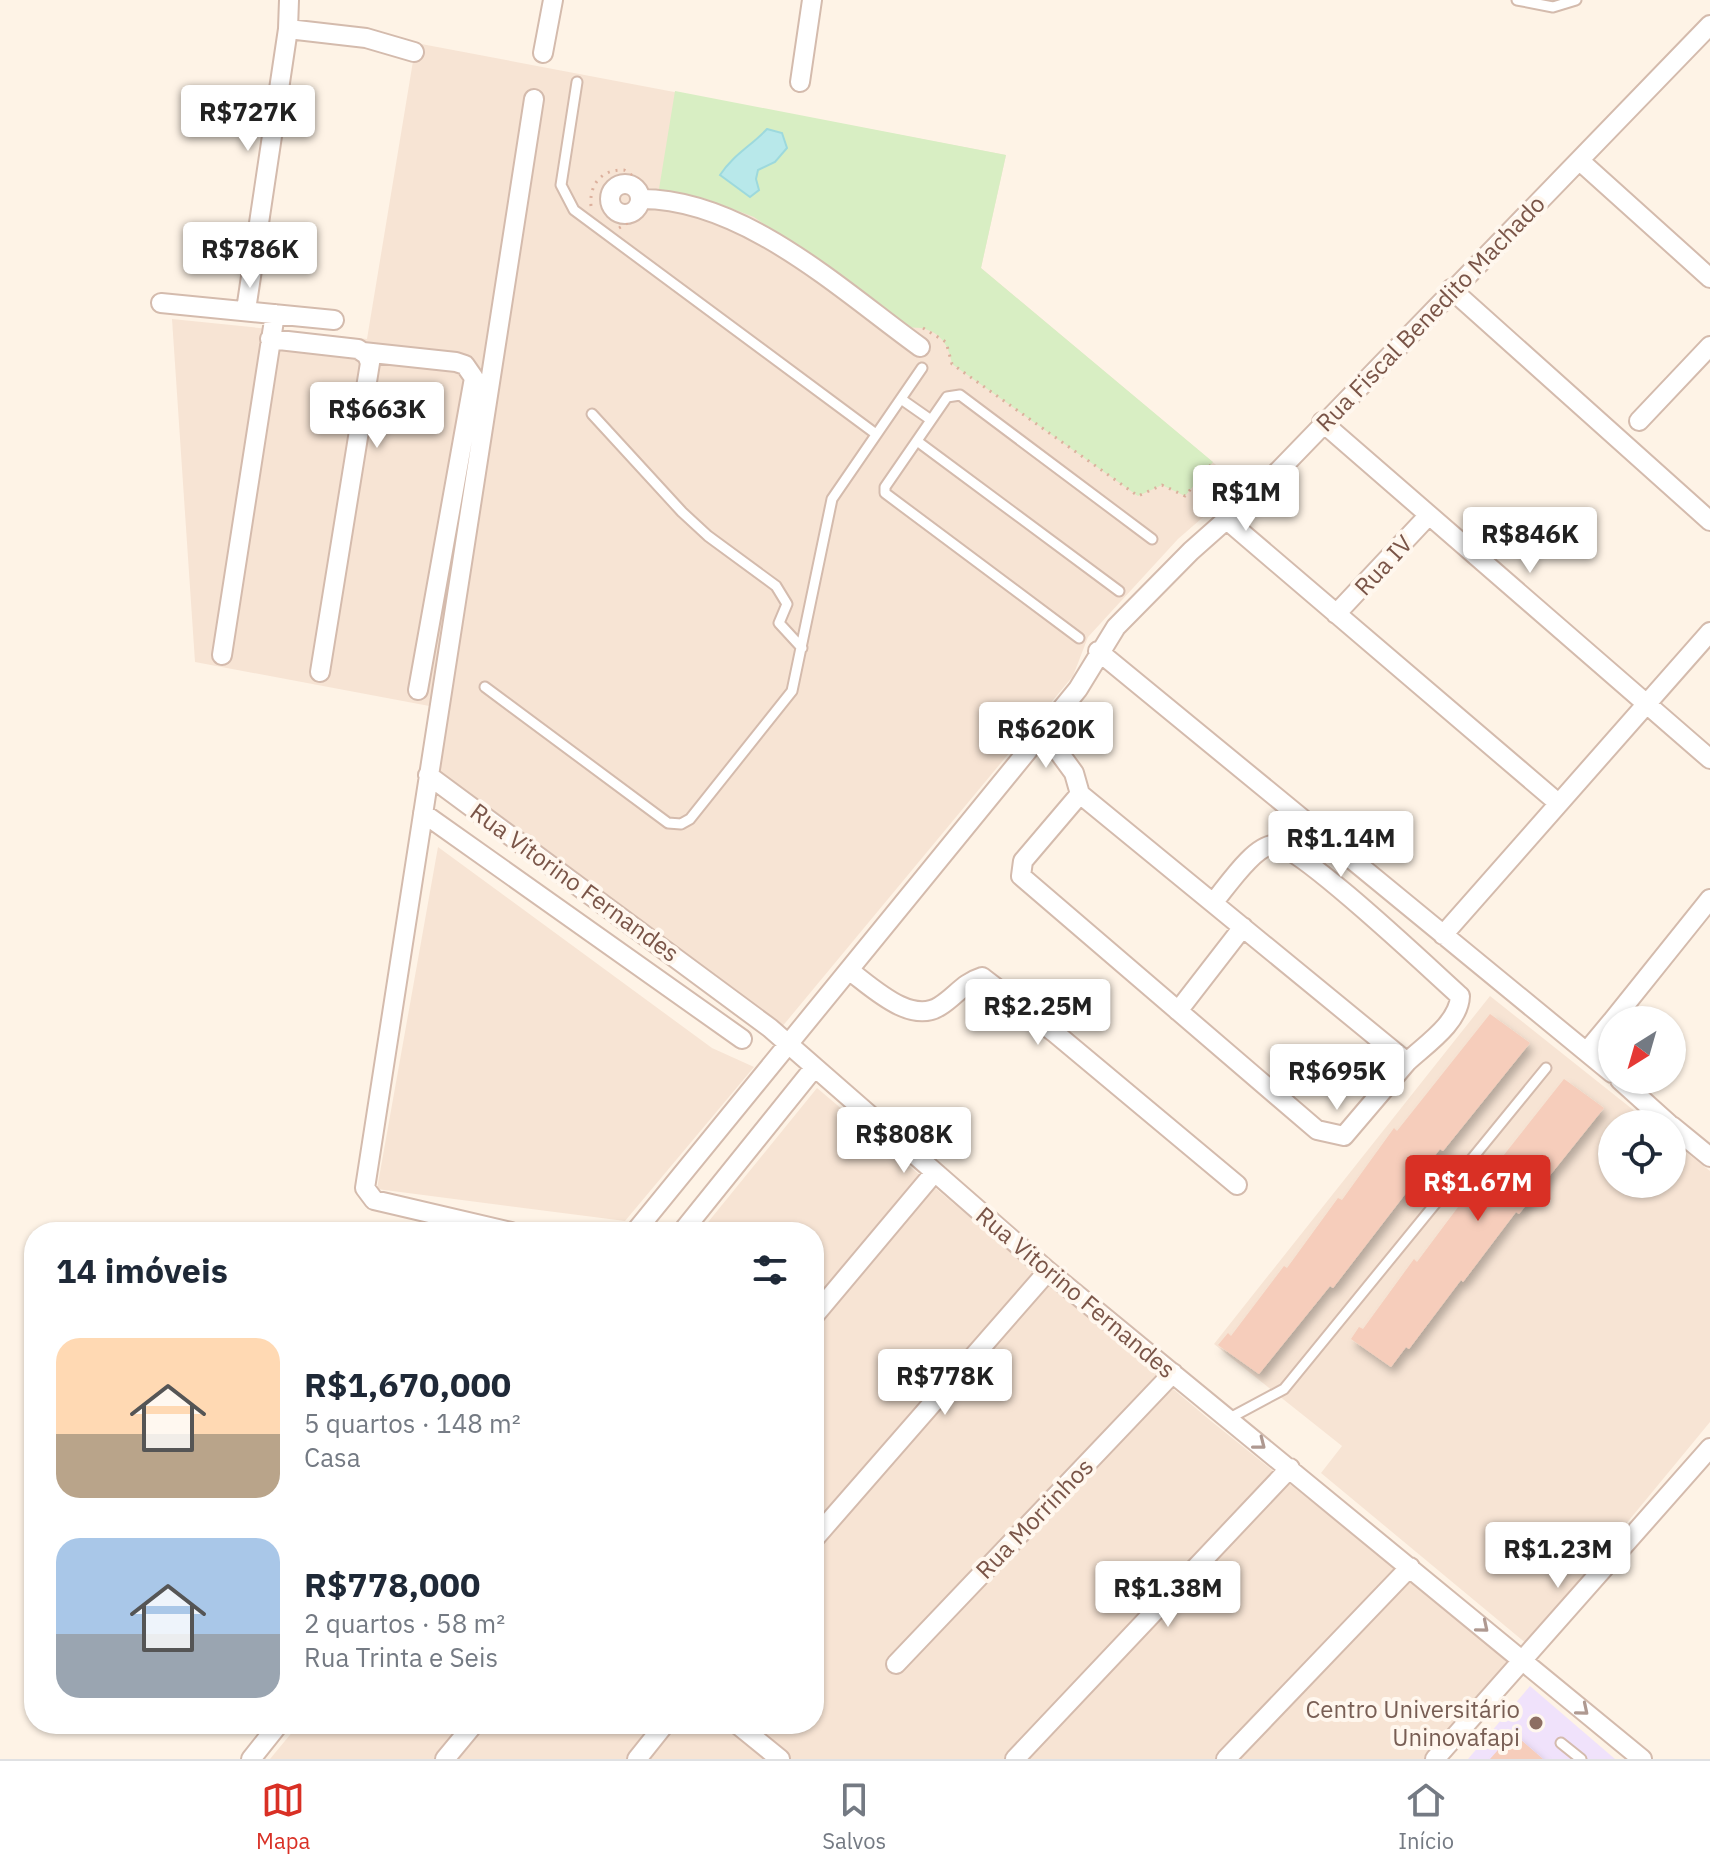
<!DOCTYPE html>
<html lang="pt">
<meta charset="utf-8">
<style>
:root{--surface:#fff;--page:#f2f2f3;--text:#1f2937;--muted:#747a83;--line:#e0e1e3;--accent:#d93025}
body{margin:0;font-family:"IBM Plex Sans",sans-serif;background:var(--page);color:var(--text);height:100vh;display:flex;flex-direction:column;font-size:30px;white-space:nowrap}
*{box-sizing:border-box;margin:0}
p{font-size:26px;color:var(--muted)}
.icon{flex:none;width:44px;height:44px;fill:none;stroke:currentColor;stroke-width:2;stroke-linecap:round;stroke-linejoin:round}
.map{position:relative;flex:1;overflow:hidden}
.sheet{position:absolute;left:24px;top:1222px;width:800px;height:512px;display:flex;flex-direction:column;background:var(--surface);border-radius:32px;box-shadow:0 2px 6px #0004}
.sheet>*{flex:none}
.needle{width:52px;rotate:217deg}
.buttons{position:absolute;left:1598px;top:1006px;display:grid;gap:16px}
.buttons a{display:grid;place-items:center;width:88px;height:88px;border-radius:50%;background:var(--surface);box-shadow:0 2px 6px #0004;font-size:40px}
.price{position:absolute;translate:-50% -68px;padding:0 18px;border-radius:8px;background:#fff;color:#222;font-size:26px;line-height:52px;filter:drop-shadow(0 2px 4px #0008)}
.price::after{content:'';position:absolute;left:50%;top:48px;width:24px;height:18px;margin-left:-12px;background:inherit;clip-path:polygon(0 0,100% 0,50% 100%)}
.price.on{background:var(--accent);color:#fff}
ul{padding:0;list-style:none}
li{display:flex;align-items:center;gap:24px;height:200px;padding:0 32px}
li span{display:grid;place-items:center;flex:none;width:224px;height:160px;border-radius:24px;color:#555}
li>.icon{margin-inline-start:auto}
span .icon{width:96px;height:96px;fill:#fffc;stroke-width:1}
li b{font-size:34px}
h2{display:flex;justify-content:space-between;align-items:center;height:96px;padding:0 32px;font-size:34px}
.menu{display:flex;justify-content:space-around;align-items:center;height:112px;border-top:2px solid var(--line);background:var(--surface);font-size:22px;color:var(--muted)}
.menu a{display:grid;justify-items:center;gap:4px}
.menu .on{color:var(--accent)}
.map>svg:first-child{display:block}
.residential{fill:#f7e4d4}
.education{fill:#f0e2fb}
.green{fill:#d8eec3}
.water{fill:#b8e8ea;stroke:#9dd9dd;stroke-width:2}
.building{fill:#f6cdbb;filter:url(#shadow)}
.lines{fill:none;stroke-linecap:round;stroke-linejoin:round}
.service-casing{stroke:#d4bbad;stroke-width:13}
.minor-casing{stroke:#d4bbad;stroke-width:22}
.path{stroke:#dcb09d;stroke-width:3;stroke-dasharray:2 6;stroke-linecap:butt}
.service{stroke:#fff;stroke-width:9}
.minor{stroke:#fff;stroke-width:18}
.oneway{stroke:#af9991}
.education-dot{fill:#8d6e63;stroke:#fff7ee;stroke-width:3}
.labels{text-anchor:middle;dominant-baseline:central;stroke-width:8;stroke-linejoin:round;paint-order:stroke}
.street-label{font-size:24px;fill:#7a5548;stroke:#fff7ee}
.education-label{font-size:24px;fill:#785e54;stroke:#fff7ee;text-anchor:end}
</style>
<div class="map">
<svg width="1710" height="1759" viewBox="0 0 1710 1759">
<defs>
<filter id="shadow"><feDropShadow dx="4" dy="7" stdDeviation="4" flood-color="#0004"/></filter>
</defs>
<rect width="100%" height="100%" fill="#fef3e6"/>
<path class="residential" d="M416,43L1006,155L981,268L1240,485L1178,539L1088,637L1073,676L781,1028L432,767L440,708L195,662L172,319L367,339Z
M438,847L712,1048L754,1067L625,1221L377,1189Z
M1490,996L1651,1124H1612V1184H1672V1141L1710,1171V1422L1527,1644L1321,1473L1342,1446L1214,1344Z
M817,1088L1211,1421L1513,1663L1424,1759H270L299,1724H814V1232H700Z"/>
<path class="education" d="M1530,1686L1615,1759H1468Z"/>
<path class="green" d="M675,91L1006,155L981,268L1213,462L1185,496L1162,485L1138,496L952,364C948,338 932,325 906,328L754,217L706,199L659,189Z"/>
<path class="water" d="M767,129L782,133L787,148L775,162L758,170L756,179L759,190L750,197L720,175C733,155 751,146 767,129Z"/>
<path class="building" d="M1490,1014L1530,1043L1443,1151L1440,1149L1333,1288L1330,1286L1259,1374L1218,1345L1228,1333L1231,1336L1284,1266L1287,1268L1338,1198L1342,1200L1394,1128L1397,1131Z
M1564,1079L1604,1108L1519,1214L1516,1212L1463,1282L1461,1280L1409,1349L1406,1347L1391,1367L1351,1339L1359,1327L1363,1329L1414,1259L1417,1262L1470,1191L1473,1194Z
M1513,1733L1543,1759H1490Z"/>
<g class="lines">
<g class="service-casing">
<path id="service" d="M1517,0L1553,7L1576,0
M577,82L561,185L574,210L876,434
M901,399L931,420
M592,414L682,512L708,536L776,586L787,604L779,623L802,648
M917,441L1119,591
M1079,638L885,493V487L947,397L960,395L1152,539
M485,687L668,823L681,824L690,819L792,691L832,499L922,368
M1228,1419L1284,1389L1546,1068
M1561,1743L1581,1759"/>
</g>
<g class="minor-casing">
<path id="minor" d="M288,29L366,38L414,52
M543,53L553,0
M800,82L812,0
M1580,161L1710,278
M610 199a15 15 0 1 1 30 0a15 15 0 1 1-30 0Z
M640,199C743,198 841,290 920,347
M1451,289L1710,521
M161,303L334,320
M246,310L288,29L289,0
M270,339L358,349L367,355L370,363L320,672
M363,352L456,362L465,365L474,378L418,690
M1639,421L1710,346
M1322,422L1710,759
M1228,521L1557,802
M1336,614L1429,515
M1098,651L1612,1073
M222,655L275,314
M1044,732L1074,773L1080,794L1407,1062L1344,1136L1317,1130L1021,876L1023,861L1080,794
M428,775L770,1028L1048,1271L1642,1759
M423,813L742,1039
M1213,903C1226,888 1254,845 1274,845C1300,845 1433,972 1460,996C1459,1023 1425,1045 1407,1062
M1443,935L1710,632
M850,971C873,988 911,1025 940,1006C956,996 963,983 982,977L1055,1033L1237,1185
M1178,1011L1243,927
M1613,1020L1710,899
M1587,1051L1612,1021
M1620,1080L1669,1124
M1672,1126L1710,1157
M511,1232L374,1200L365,1188L534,99
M635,1232L1078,689L1116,627L1191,551L1262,488L1710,25
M682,1232L814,1068
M814,1316L934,1173
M814,1539L1048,1271
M896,1664L1173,1373
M737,1724L780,1759
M251,1759L279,1724
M445,1759L474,1724
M637,1759L665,1724
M1015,1759L1290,1468
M1226,1759L1410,1567
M1435,1759L1710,1448"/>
</g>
<path class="path" d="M591,206C589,184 602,169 624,170L642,182
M619,228L640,216
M923,328L946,342L952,364L1138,496L1162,485L1185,496L1213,462"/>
<use href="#service" class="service"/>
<use href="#minor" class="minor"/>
</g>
<defs><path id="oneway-chevron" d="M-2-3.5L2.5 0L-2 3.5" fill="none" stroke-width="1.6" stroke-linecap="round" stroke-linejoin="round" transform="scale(2)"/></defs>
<g class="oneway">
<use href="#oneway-chevron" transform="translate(1260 1444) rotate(38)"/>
<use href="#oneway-chevron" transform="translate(1483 1627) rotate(40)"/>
<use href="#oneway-chevron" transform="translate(1583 1710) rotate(40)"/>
</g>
<circle class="education-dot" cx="1536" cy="1723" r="8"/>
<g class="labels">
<g class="street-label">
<text transform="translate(1430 313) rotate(-46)">Rua Fiscal Benedito Machado</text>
<text transform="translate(1383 565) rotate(-47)">Rua IV</text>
<text transform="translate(575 882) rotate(36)">Rua Vitorino Fernandes</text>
<text transform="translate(1076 1292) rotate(40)">Rua Vitorino Fernandes</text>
<text transform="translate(1034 1518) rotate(-46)">Rua Morrinhos</text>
</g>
<g class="education-label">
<text x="1520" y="1709">Centro Universitário<tspan x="1520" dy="28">Uninovafapi</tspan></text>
</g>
</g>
</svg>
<div class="buttons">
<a><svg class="needle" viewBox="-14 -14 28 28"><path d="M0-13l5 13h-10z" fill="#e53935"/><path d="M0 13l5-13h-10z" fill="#747a83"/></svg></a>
<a><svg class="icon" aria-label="locate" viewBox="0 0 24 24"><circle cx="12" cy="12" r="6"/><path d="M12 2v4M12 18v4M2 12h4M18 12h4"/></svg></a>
</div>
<b class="price" style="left:248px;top:153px">R$727K</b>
<b class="price" style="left:250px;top:290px">R$786K</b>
<b class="price" style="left:377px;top:450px">R$663K</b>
<b class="price" style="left:1246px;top:533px">R$1M</b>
<b class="price" style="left:1530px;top:575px">R$846K</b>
<b class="price" style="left:1046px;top:770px">R$620K</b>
<b class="price" style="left:1341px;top:879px">R$1.14M</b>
<b class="price" style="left:1038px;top:1047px">R$2.25M</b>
<b class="price" style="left:1337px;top:1112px">R$695K</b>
<b class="price" style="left:904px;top:1175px">R$808K</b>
<b class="price on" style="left:1478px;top:1223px">R$1.67M</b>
<b class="price" style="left:945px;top:1417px">R$778K</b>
<b class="price" style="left:1558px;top:1590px">R$1.23M</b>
<b class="price" style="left:1168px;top:1629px">R$1.38M</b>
<section class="sheet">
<h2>14 imóveis<svg class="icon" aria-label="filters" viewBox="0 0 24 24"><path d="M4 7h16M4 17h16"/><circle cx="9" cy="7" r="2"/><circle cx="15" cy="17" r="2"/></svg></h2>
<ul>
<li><span style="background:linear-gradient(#ffd9b3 60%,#b9a48a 0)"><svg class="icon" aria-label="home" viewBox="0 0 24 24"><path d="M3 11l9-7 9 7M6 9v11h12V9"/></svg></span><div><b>R$1,670,000</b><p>5 quartos · 148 m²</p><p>Casa</p></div></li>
<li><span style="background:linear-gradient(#a9c7e8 60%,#9aa5b1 0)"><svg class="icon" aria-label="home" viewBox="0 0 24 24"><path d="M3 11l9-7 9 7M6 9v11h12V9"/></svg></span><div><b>R$778,000</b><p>2 quartos · 58 m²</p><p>Rua Trinta e Seis</p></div></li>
</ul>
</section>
</div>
<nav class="menu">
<a class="on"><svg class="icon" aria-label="map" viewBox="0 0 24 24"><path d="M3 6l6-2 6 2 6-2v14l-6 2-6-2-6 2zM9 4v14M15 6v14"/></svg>Mapa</a>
<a><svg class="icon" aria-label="saved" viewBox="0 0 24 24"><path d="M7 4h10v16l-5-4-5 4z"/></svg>Salvos</a>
<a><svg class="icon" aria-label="home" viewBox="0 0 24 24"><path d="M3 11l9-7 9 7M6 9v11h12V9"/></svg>Início</a>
</nav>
